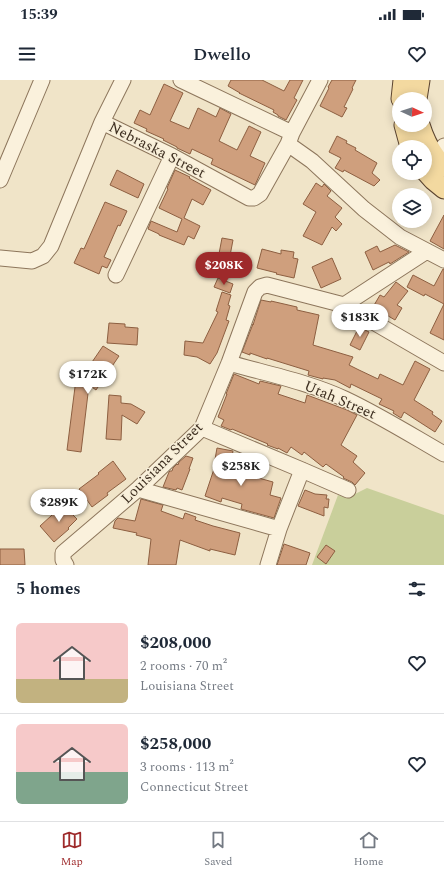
<!DOCTYPE html>
<meta charset="utf-8">
<style>
:root{--surface:#fff;--page:#f6f6f7;--text:#1f2937;--muted:#747a83;--line:#e0e1e3;--accent:#9e2a2b}
body{margin:0;font-family:Spectral,serif;background:var(--page);color:var(--text);height:100vh;display:flex;flex-direction:column;font-size:15px;white-space:nowrap}
*{box-sizing:border-box;margin:0}
p{font-size:13px;color:var(--muted)}
.icon{flex:none;width:22px;height:22px;fill:none;stroke:currentColor;stroke-width:2;stroke-linecap:round;stroke-linejoin:round}
.map{position:relative;height:485px;overflow:hidden}
.drawer{display:flex;flex-direction:column;background:var(--surface);flex:1}
.drawer>*{flex:none}
.needle{width:26px;rotate:93deg}
.controls{position:absolute;left:392px;top:12px;display:grid;gap:8px}
.controls a{display:grid;place-items:center;width:40px;height:40px;border-radius:50%;background:var(--surface);box-shadow:0 2px 10px #0003;font-size:20px}
.price{position:absolute;translate:-50% -34px;padding:0 9px;border-radius:14px;background:#fff;color:#222;font-size:13px;line-height:26px;filter:drop-shadow(0 1px 2px #0008)}
.price::after{content:'';position:absolute;left:50%;top:24px;width:12px;height:9px;margin-left:-6px;background:inherit;clip-path:polygon(0 0,100% 0,50% 100%)}
.price.selected{background:var(--accent);color:#fff}
ul{padding:0;list-style:none}
li{display:flex;align-items:center;gap:12px;height:100px;padding:0 16px}
li+li{border-top:1px solid var(--line)}
li span{display:grid;place-items:center;flex:none;width:112px;height:80px;border-radius:6px;color:#555}
li>.icon{margin-inline-start:auto}
span .icon{width:48px;height:48px;fill:#fffc;stroke-width:1}
li b{font-size:17px}
h2{display:flex;justify-content:space-between;align-items:center;height:48px;padding:0 16px;font-size:17px}
.status{display:flex;justify-content:space-between;align-items:center;height:28px;padding:0 20px;background:var(--surface);direction:ltr}
.status svg{height:11px;fill:currentColor}
header{display:flex;justify-content:space-between;align-items:center;height:52px;padding:0 16px;background:var(--surface);font-size:18px;font-weight:600}
.tab-bar{display:flex;justify-content:space-around;align-items:center;height:56px;border-top:1px solid var(--line);background:var(--surface);font-size:11px;color:var(--muted)}
.tab-bar a{display:grid;justify-items:center;gap:2px}
.tab-bar .selected{color:var(--accent)}
.map>svg:first-child{display:block}
.green{fill:#c9cf9b}
.building{fill:#cf9f7d;stroke:#8d5f41}
.lines{fill:none;stroke-linecap:round;stroke-linejoin:round}
.minor-casing{stroke:#8d765c;stroke-width:17}
.major-casing{stroke:#5b4430;stroke-width:21}
.minor{stroke:#faf1dc;stroke-width:15}
.major{stroke:#f3d9a0;stroke-width:19}
.labels{text-anchor:middle;dominant-baseline:central;stroke-width:3;stroke-linejoin:round;paint-order:stroke}
.street-label{font-size:15px;fill:#3d2e20;stroke:#f7eed8}
</style>
<div class="status"><b>15:39</b><svg viewBox="0 0 49 12"><path d="M0 12V9h3v3zM5 12V6h3v6zM10 12V3h3v9zM15 12V0h3v12zM26 1h20v11H26zM47 4h2v5h-2z"/></svg></div>
<header><svg class="icon" aria-label="menu" viewBox="0 0 24 24"><path d="M4 6h16M4 12h16M4 18h16"/></svg>Dwello<svg class="icon" aria-label="heart" viewBox="0 0 24 24"><path d="M12 20l-8-8c-3-5 5-10 8-4 3-6 11-1 8 4z"/></svg></header>
<div class="map">
<svg width="444" height="485" viewBox="0 0 444 485">
<rect width="100%" height="100%" fill="#f0e4c8"/>
<path class="green" d="M367,408L444,435V485H312L338,415L347,418Z"/>
<path class="building" d="M231,0H262L284,11L290,0H303L294,18L297,20L286,40L278,36V35L273,32L274,30L239,13H240L228,6Z
M332,0H356L352,8L353,9L344,27L347,28L342,37L320,26L329,8L328,7Z
M164,4L183,13L170,41L189,49L198,28L216,37L220,28L231,34L219,61L237,70L249,46L261,52L250,76L265,83L255,105L211,84L213,79L192,69L190,74L177,68V67L163,60L164,59L146,51L147,49L134,43L140,30L150,35Z
M337,56L347,61L346,63L356,68L355,70L377,83L372,93L380,100L374,106L344,90L343,92L335,88L341,78L329,72Z
M117,90L144,104L138,118L110,105Z
M175,90L190,97L189,98L211,110L203,125L192,119L184,138L200,146L194,159L188,156L184,165L159,155V154L148,149L151,141L177,152L182,139L159,128L168,109L167,108Z
M316,103L322,107L324,104L331,111L327,116L342,128L335,137L342,144L336,151L332,147L322,165L303,156L316,132L303,124Z
M105,122L127,131L120,146L118,145L104,177L111,180L107,188L102,186L99,194L74,183L81,168L84,169Z
M444,135V169L430,161Z
M222,158L233,160L229,181L218,179Z
M395,165L409,172L390,184L389,182L373,190L365,172L377,166L380,172Z
M262,169L281,174V170L294,172L293,178L298,179L294,198L276,194L277,193L257,188Z
M332,178L341,199L321,208L312,187Z
M443,189H444V224L425,214L424,216L407,207L413,195L434,206Z
M218,198L233,204L230,213L214,207Z
M396,202L408,211L397,225L402,228L395,240L373,227L380,215L384,217Z
M222,212L231,215L228,225L230,226L226,240L229,241L217,273L210,284L197,277L184,275L185,261L203,263L218,232L216,231Z
M261,220L271,222V221L297,227V230L319,235L313,265L353,277L349,285L359,290L378,299L380,294L403,305L415,281L430,289L414,320L433,332L432,334L442,341L435,352L404,332L401,338L393,333L394,331L379,324L382,319L351,304L350,308L335,300L323,298V299L308,295L309,291L267,278V279L250,273V275L242,272L253,244V245Z
M444,224V260L430,253Z
M109,243L125,244V247L138,248L137,265L107,263Z
M359,247L369,252L360,270L350,265Z
M103,266L119,276L96,310L89,305L81,372L67,370L75,307Z
M234,294L259,304L260,301L281,306L278,314L305,323L307,315L347,330L357,335L341,365L357,376L353,382L365,393L355,405L352,402L343,398L344,397L326,384L323,387L304,372L302,375L291,367L287,373L278,368V369L267,365L268,364L232,349L231,350L221,346L224,340L218,337L227,314H226Z
M109,315L121,316V323L131,324L145,332L137,344L122,335L121,360L106,359Z
M217,368L233,371L231,382L245,385L244,394L273,402L270,415L281,418L274,438L241,429L242,424L222,418L221,422L205,416L215,386L214,385Z
M186,376L193,378L189,389H190L182,410L177,408L176,410L163,407L169,392L170,391H172L173,388L177,384L178,385L179,382Z
M113,381L126,399L107,413L108,415L92,427L79,409L99,394L98,393Z
M305,410L315,414L327,415L326,419H329L328,428L324,427V436L298,426Z
M141,419L163,425L161,431L183,439L185,433L196,437L195,440L213,446L240,453L235,475L210,469V471L180,460L176,485H148L151,459L136,455L137,453L113,448L115,441L118,438L135,441Z
M63,425L77,439L68,448L69,449L54,462L40,446Z
M284,464L310,473L306,485H277Z
M326,465L335,471L326,484L317,477Z
M0,469H24L25,485H0Z"/>
<g class="lines">
<g class="minor-casing">
<path id="minor" d="M123,0L102,42L172,76L249,118H254L260,114L288,64L292,53L320,0
M181,0L292,53
M288,64L312,81L364,129L400,157L444,180
M436,78L444,66
M0,100L42,0
M0,178L32,181L43,176L51,166L102,42
M116,195L172,76
M344,225L427,171
M229,283C268,294 308,302 345,319C379,335 411,355 444,374
M202,348L302,390L348,410
M138,409L279,449
M66,485L63,480V473L138,409L202,348L229,283L255,212L260,207L267,205L344,225L444,283
M268,485L279,449L302,390"/>
</g>
<g class="major-casing">
<path id="major" d="M401,19L403,0
M417,19L420,0
M404,45L410,67
M420,45C425,61 432,75 444,87
M425,91L433,100L444,109"/>
</g>
<use href="#minor" class="minor"/>
<use href="#major" class="major"/>
</g>
<g class="labels">
<g class="street-label">
<text transform="translate(157 70) rotate(27)">Nebraska Street</text>
<text transform="translate(340 320) rotate(23)">Utah Street</text>
<text transform="translate(162 383) rotate(-45)">Louisiana Street</text>
</g>
</g>
</svg>
<div class="controls">
<a><svg class="needle" viewBox="-14 -14 28 28"><path d="M0-13l5 13h-10z" fill="#e53935"/><path d="M0 13l5-13h-10z" fill="#747a83"/></svg></a>
<a><svg class="icon" aria-label="locate" viewBox="0 0 24 24"><circle cx="12" cy="12" r="6"/><path d="M12 2v4M12 18v4M2 12h4M18 12h4"/></svg></a>
<a><svg class="icon" aria-label="layers" viewBox="0 0 24 24"><path d="M12 4l9 5-9 5-9-5zM3 14l9 5 9-5"/></svg></a>
</div>
<b class="price selected" style="left:224px;top:206px">$208K</b>
<b class="price" style="left:360px;top:258px">$183K</b>
<b class="price" style="left:88px;top:315px">$172K</b>
<b class="price" style="left:241px;top:407px">$258K</b>
<b class="price" style="left:59px;top:443px">$289K</b>
</div>
<section class="drawer">
<h2>5 homes<svg class="icon" aria-label="filters" viewBox="0 0 24 24"><path d="M4 7h16M4 17h16"/><circle cx="9" cy="7" r="2"/><circle cx="15" cy="17" r="2"/></svg></h2>
<ul>
<li><span style="background:linear-gradient(#f6c9c9 70%,#c2b280 0)"><svg class="icon" aria-label="home" viewBox="0 0 24 24"><path d="M3 11l9-7 9 7M6 9v11h12V9"/></svg></span><div><b>$208,000</b><p>2 rooms · 70 m²</p><p>Louisiana Street</p></div><svg class="icon" aria-label="heart" viewBox="0 0 24 24"><path d="M12 20l-8-8c-3-5 5-10 8-4 3-6 11-1 8 4z"/></svg></li>
<li><span style="background:linear-gradient(#f6c9c9 60%,#7fa58c 0)"><svg class="icon" aria-label="home" viewBox="0 0 24 24"><path d="M3 11l9-7 9 7M6 9v11h12V9"/></svg></span><div><b>$258,000</b><p>3 rooms · 113 m²</p><p>Connecticut Street</p></div><svg class="icon" aria-label="heart" viewBox="0 0 24 24"><path d="M12 20l-8-8c-3-5 5-10 8-4 3-6 11-1 8 4z"/></svg></li>
</ul>
</section>
<nav class="tab-bar">
<a class="selected"><svg class="icon" aria-label="map" viewBox="0 0 24 24"><path d="M3 6l6-2 6 2 6-2v14l-6 2-6-2-6 2zM9 4v14M15 6v14"/></svg>Map</a>
<a><svg class="icon" aria-label="saved" viewBox="0 0 24 24"><path d="M7 4h10v16l-5-4-5 4z"/></svg>Saved</a>
<a><svg class="icon" aria-label="home" viewBox="0 0 24 24"><path d="M3 11l9-7 9 7M6 9v11h12V9"/></svg>Home</a>
</nav>
